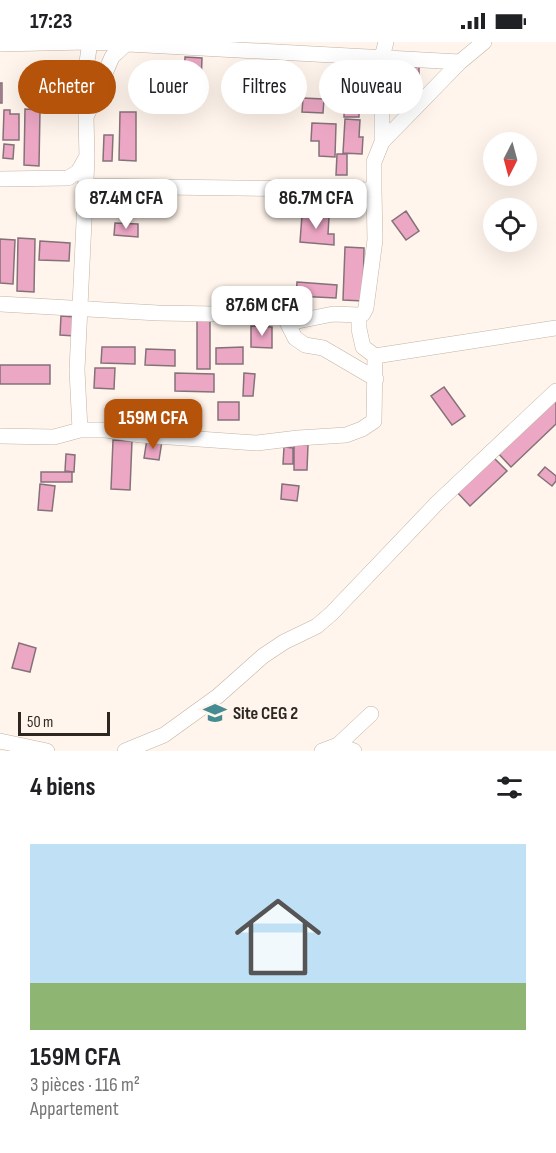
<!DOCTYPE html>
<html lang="fr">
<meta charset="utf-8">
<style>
:root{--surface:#fff;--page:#f6f6f6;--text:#202124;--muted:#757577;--line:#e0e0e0;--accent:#b45309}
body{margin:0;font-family:"Sofia Sans Condensed",sans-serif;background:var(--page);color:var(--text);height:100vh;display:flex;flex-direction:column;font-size:22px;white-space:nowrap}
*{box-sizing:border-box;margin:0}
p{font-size:20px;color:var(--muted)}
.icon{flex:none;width:33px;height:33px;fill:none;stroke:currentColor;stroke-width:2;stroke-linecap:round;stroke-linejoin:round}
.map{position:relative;height:709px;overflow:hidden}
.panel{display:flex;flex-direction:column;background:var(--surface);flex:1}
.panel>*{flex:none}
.top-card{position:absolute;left:18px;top:18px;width:520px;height:54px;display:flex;gap:12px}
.needle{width:39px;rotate:186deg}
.controls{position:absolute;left:483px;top:90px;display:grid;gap:12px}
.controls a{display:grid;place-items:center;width:54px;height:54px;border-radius:50%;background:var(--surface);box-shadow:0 6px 24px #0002;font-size:30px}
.scale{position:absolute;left:18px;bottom:15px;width:92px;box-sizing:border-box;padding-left:6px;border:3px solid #2d2722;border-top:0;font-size:16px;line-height:21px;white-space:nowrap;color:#2d2722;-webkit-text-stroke:4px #fff5ec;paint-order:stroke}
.price{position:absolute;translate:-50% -51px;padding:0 14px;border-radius:12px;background:#fff;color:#222;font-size:20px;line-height:39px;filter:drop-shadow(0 2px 3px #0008)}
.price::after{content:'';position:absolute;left:50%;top:36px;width:18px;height:14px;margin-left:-9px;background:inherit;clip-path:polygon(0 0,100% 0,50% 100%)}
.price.active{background:var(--accent);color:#fff}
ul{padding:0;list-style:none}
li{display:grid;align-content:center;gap:12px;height:318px;padding:0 30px}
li+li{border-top:2px solid var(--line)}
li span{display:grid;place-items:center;height:186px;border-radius:0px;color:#555}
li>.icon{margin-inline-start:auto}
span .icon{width:108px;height:108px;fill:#fffc;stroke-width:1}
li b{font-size:26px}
h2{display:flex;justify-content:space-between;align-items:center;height:72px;padding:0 30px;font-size:26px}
.chip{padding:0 21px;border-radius:27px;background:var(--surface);box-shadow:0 6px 24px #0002;font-size:21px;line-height:54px}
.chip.active{background:var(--accent);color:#fff}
.status{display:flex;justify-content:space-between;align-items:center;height:42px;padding:0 30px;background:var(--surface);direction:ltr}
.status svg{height:16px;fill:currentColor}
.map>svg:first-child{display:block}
.building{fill:#eca7c4;stroke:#857279;stroke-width:1.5}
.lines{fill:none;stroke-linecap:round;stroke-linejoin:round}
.minor-casing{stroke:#c2b3a4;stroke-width:16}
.minor{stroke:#fff;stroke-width:15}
.labels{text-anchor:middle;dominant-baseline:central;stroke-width:4.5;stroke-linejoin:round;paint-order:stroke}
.poi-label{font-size:18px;font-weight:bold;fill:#2d2722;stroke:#fff5ec;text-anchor:start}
</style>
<div class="status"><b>17:23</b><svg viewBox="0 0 49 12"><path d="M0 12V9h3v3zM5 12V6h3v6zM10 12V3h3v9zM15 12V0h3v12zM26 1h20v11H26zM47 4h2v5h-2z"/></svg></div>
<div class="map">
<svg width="556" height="709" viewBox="0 0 556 709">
<rect width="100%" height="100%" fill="#fff5ec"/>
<path class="building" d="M185,15L202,16L201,41L184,40Z
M257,24L284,26L282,48L255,46Z
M393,24L419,25V40L392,39Z
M345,35H360L359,75H344Z
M0,41H2V61H0Z
M303,56L324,57L323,71L302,70Z
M25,67L40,68L39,124L24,123Z
M4,68H10V72H19V98H3Z
M120,70H136V119L119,118Z
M345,77L360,78L359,95H363L362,112L343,111Z
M312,81L336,82L335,115L319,114V99H311Z
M104,93H113L112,119H103Z
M4,102L14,103L13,117L3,116Z
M337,112H347V133H336Z
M406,169L419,189L406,198L392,179Z
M302,173L329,175L328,192H334V203L300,200Z
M115,181L138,182V195L114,193Z
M18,196L35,197L34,250L17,249Z
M0,197L15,198L13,242L0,241Z
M40,199L70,201L69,219L39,218Z
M345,205L364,206L363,259L343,258Z
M297,240L337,243L336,256L296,254Z
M61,274L75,275L74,294L60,293Z
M197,276H210V327H197Z
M251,284L272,285V306L251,305Z
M102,305H135V322L101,321Z
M243,305V322H216V306Z
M146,307L175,308V324L145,323Z
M0,323H50V342H0Z
M95,326H115L114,347L94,346Z
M175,331L214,332V350L175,349Z
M244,331L255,332L253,354H243Z
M444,345L465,374L452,383L431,354Z
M556,354V382L511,425L497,410Z
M218,360H239V378H218Z
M147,397L162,399L159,418L144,416Z
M113,398L132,399L130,448L111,447Z
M294,402L308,403L307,428H294Z
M284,405L293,406V422H283Z
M66,412L75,413L74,430L65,429Z
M492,414L507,429L470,464L455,448Z
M545,425L556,434V439L552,444L538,433Z
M41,430H72V440H41Z
M40,442L55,444L52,469L38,468Z
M282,442L299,444L297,459L281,457Z
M19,601L36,606L30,630L12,626Z"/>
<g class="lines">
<g class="minor-casing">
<path id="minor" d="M91,0L460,20L484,0
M0,2L87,0
M87,73L112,15L127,1
M382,100V15L386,0
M0,137L68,136L78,130L86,116
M85,144L374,148V120L382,100L460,20
M0,262L158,271L216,272L277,268L283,272L295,296L305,303L323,306L376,337
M288,281L333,272L359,273
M375,314L556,286
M80,388L77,328L87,116L85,33L90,0
M0,394L54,395L80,388H106L141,393L257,401L298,396L346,393L362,387L374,379L375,314L363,305L359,287V273L363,272L366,266L375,198L374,148
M0,699L47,709
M338,703L354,709
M125,709L164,693L218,654L263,614L284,600L317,584L332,571L438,460L556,349
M322,709L338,703L371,672"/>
</g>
<use href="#minor" class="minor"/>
</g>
<defs>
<g id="school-bare" transform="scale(1.8)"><path d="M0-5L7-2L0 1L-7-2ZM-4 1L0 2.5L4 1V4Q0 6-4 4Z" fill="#448c91" stroke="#fff5ec" stroke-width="2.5" paint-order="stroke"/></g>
</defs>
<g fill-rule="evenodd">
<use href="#school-bare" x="215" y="671"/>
</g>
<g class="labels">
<g class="poi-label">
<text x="233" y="671">Site CEG 2</text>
</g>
</g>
</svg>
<div class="controls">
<a><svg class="needle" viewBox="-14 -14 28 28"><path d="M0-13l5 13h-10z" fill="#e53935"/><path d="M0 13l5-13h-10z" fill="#757577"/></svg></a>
<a><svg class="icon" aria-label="locate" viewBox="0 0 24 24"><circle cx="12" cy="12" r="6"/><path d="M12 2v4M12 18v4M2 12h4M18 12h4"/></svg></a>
</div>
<div class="scale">50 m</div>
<b class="price" style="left:126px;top:188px">87.4M CFA</b>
<b class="price" style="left:316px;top:188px">86.7M CFA</b>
<b class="price" style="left:262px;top:295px">87.6M CFA</b>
<b class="price active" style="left:153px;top:408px">159M CFA</b>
<div class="top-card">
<a class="chip active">Acheter</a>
<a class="chip">Louer</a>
<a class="chip">Filtres</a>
<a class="chip">Nouveau</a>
</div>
</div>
<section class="panel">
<h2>4 biens<svg class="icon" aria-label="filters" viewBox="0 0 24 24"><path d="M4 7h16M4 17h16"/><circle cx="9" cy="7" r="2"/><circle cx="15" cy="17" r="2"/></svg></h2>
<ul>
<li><span style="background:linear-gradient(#bfe0f5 75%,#8fb573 0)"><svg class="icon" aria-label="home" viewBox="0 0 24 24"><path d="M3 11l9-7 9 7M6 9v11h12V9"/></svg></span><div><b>159M CFA</b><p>3 pièces · 116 m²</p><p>Appartement</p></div></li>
</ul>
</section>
